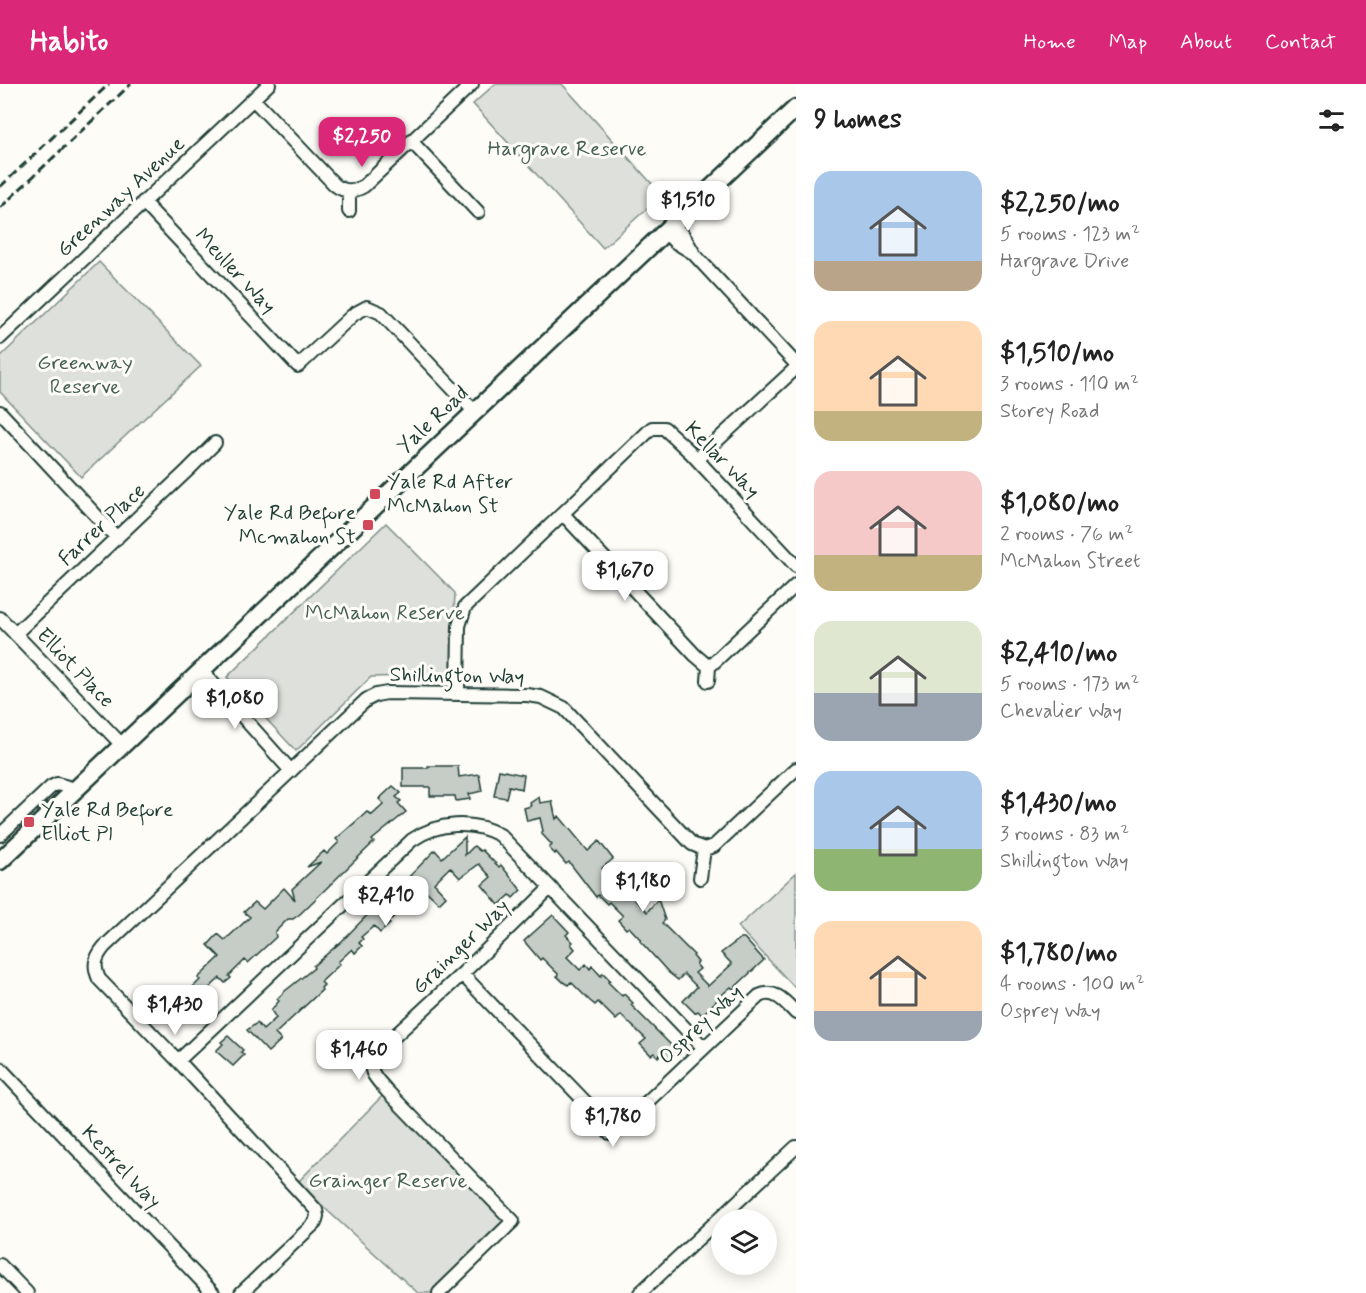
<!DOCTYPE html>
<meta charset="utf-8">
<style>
:root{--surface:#fff;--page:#f2f2f2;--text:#222;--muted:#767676;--accent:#db2777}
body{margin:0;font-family:Mynerve,sans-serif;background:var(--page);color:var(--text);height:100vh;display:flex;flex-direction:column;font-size:22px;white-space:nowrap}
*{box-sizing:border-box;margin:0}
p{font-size:20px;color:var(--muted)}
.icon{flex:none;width:33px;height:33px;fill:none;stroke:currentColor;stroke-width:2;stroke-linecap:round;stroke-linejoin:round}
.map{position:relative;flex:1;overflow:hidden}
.panel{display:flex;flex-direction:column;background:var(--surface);width:570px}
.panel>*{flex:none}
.fabs{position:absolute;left:711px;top:1125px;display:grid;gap:12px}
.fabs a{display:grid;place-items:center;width:66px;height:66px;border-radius:50%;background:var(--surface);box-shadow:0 3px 15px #0003;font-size:30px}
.price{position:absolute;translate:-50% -51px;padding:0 14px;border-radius:12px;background:#fff;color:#222;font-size:20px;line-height:39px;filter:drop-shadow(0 2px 3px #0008)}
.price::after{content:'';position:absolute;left:50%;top:36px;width:18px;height:14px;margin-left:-9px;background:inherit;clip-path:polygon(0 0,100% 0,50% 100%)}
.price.current{background:var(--accent);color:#fff}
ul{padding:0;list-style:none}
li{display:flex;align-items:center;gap:18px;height:150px;padding:0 18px}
li span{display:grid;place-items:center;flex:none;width:168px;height:120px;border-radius:18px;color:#555}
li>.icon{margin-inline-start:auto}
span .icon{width:72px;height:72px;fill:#fffc;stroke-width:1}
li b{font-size:26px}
h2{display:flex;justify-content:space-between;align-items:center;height:72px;padding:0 18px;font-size:26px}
header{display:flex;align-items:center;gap:36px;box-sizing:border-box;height:84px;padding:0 30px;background:var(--accent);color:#fff}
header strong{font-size:28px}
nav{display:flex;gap:33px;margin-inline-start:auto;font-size:21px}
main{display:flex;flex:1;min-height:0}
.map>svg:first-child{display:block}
.green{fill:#dde0db;stroke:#7e8e88;stroke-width:1.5}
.building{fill:#c6cdc7;stroke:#1f3d34;stroke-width:1.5}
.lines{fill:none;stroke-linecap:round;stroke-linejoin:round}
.minor-casing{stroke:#1f3d34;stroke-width:16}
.major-casing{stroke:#1f3d34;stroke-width:21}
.minor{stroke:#fdfcf7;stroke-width:12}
.major{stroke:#fdfcf7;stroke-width:16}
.rail{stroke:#1f3d34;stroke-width:3;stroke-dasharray:9 4.5;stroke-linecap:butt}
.poi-dot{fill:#d1495b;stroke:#fdfcf7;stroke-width:2}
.labels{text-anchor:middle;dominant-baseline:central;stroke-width:6;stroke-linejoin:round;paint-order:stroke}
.park-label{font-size:21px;fill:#455e55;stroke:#fdfcf7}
.street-label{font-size:21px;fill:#1f3d34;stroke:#fdfcf7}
.poi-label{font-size:21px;fill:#1f3d34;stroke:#fdfcf7;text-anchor:start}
</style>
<header>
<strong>Habito</strong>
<nav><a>Home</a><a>Map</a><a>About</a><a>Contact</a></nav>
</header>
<main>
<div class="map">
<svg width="796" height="1209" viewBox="0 0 796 1209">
<rect width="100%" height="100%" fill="#fdfcf7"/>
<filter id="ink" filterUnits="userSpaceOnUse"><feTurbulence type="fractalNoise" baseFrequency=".0167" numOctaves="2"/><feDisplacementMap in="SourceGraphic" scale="12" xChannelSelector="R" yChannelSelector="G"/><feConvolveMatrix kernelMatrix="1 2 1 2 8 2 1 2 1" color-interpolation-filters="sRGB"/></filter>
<g filter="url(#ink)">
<path class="green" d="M495,0H562L662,111L603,164L473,20Z
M99,178L201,282L81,393L0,308V273Z
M386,439L455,509L451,591L371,593L296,667L227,593Z
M796,789V905L738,843Z
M387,1007L513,1137L439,1209H418L297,1099Z"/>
<path class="building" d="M428,682H458L459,693L479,690L482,707L469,710L470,715L456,717L455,712H430V703H403V684H428Z
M499,686L524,691L522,705L509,702L506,714L494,712Z
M393,702L401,709L396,713L401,717L398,719L406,728L372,756L374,758L300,830L293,835H288L275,848L276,853L248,879L245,876L229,892L231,894L225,899L220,894L202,911L208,917L192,931L180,916L200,896L198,894L220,873L208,861L218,850L225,856L250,833L244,828L255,818L263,825L284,804L295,816L292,805L321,778L307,783L324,767L327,770L339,758L336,755L367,728L372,731L384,720L379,715Z
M539,713L540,719L552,717L556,735L559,732L588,767L599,757L613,775L602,784L620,802L631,792L644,806L635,816L647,828L658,815L665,836L662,839L694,871L693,872L698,878L696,880L700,885L695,889L708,902L732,880L721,869L741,854H744L764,876L733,905L731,903L725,908L702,931L698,927L695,929L683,917L697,903L684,890L678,896L669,889L640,857L641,856L629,843L626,845L618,836L623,832L609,818L607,820L598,811L596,813L569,778L566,780L556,768L555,770L549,764L552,761L541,749L543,747L540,734L527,737L524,724L531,722L530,719Z
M465,753V771L474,762L480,767L482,766L499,783L501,781L521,806L513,814L510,811L499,821L482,801L491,793L479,780L460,794L450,783L434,799L446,812L439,819L426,807L415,818L413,815L388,838L390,840L380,849L374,842L361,853L363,855L359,859L362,862L355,869L352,865L338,878L340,880L321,898L324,901L321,904L322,906L275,950L281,956L268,968L247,946L257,939L263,946L276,934L271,926L279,917L277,915L285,907L314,884L313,882L342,857L375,823L378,826L390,816L386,812L405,795L406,796L435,766L442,774Z
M553,831L569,848L566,851L573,858L571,860L575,865L567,873L580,886L586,880L590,885L592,882L601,892L603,889L610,896L608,898L622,912L624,910L633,919L631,921L676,966L667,976L661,970L658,973L654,969L651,971L640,960L646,955L621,931L616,936L598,918L595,921L589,916L571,898L568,901L563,898L557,892L558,890L542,874L540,876L524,857Z
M228,952L243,966L241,968L244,971L233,982L216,967L223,960L221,958Z"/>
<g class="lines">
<g class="minor-casing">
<path id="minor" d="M253,15L335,101C344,108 354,108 364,102L472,0
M412,58L478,128
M349,107V127
M143,118L298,282L354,230L367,223L381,229L475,328
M673,141L683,151L693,168
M665,148L675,158L693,169L796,280
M0,254L269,0
M0,328L117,454
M697,375L796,284
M563,430L695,571L709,583
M0,534L122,661
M15,550L189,385L215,359
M201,586L291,687
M708,597L709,583L796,501
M458,609L459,542L465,523L652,344H664L690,368L796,482
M0,751L51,703L57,700L75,705
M700,794L704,765
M462,890L595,1028L610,1049L629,1035L759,912C775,904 786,919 796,929
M178,977L412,756C438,738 472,736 500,751L704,964
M0,984L213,1209
M0,1181L27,1209
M241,1209L315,1139L317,1132L316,1126L184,983L99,895C93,882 95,874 104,863L366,616L376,611L387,609L527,611L541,613L564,624L692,760L704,765L714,762L796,685
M439,1209L513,1137L387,1007C377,995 367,988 373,972L462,890L550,804
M640,1209L796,1063"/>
</g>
<g class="major-casing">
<path id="major" d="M0,777L796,24"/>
</g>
<use href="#minor" class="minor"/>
<use href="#major" class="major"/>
<path class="rail" d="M0,103L109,0
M0,124L131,0"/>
</g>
</g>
<g class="poi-dot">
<rect x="369" y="404" width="12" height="12" rx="3"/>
<rect x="362" y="435" width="12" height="12" rx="3"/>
<rect x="23" y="732" width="12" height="12" rx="3"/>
</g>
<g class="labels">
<g class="park-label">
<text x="567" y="65">Hargrave Reserve</text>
<text x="85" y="279">Greenway<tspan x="85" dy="24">Reserve</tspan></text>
<text x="385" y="529">McMahon Reserve</text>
<text x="388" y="1097">Grainger Reserve</text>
</g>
<g class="street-label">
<text transform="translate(121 113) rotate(-43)">Greenway Avenue</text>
<text transform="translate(235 187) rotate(47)">Meuller Way</text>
<text transform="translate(433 336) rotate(-43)">Yale Road</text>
<text transform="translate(722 376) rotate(46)">Kellar Way</text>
<text transform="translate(102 441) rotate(-43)">Farrer Place</text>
<text transform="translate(75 584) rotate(46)">Elliot Place</text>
<text transform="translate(457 592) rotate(1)">Shillington Way</text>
<text transform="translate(461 863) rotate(-44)">Grainger Way</text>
<text transform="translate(701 941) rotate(-43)">Osprey Way</text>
<text transform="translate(121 1083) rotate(47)">Kestrel Way</text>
</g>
<g class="poi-label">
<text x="387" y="398">Yale Rd After<tspan x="387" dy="24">McMahon St</tspan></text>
<text x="356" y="429" text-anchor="end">Yale Rd Before<tspan x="356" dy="24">Mcmahon St</tspan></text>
<text x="41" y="726">Yale Rd Before<tspan x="41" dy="24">Elliot Pl</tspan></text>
</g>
</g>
</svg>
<div class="fabs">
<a><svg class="icon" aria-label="layers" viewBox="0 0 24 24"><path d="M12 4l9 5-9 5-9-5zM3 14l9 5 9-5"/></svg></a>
</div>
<b class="price current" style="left:362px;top:84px">$2,250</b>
<b class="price" style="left:688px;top:148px">$1,510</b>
<b class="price" style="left:625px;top:518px">$1,670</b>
<b class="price" style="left:235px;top:646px">$1,080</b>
<b class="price" style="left:643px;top:829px">$1,180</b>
<b class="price" style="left:386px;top:843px">$2,410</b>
<b class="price" style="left:175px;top:952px">$1,430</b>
<b class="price" style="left:359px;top:997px">$1,460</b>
<b class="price" style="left:613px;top:1064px">$1,780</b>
</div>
<section class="panel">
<h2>9 homes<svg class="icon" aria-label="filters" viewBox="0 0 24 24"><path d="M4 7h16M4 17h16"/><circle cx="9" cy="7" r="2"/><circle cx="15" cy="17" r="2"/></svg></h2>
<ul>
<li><span style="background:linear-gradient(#a9c7e8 75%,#b9a48a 0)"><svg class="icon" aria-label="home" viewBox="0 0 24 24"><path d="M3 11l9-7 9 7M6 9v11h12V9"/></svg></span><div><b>$2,250/mo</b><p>5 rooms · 123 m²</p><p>Hargrave Drive</p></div></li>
<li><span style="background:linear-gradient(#ffd9b3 75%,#c2b280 0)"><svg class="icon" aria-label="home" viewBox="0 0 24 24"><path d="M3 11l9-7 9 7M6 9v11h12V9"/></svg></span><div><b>$1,510/mo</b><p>3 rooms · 110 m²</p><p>Storey Road</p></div></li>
<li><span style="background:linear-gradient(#f6c9c9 70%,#c2b280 0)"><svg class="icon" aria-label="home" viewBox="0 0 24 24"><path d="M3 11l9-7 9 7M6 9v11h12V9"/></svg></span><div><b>$1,080/mo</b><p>2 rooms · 76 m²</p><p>McMahon Street</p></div></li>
<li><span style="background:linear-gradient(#dfe7d0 60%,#9aa5b1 0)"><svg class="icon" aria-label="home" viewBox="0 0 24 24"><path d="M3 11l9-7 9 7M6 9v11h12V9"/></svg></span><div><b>$2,410/mo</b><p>5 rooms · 173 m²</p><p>Chevalier Way</p></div></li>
<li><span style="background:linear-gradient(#a9c7e8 65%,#8fb573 0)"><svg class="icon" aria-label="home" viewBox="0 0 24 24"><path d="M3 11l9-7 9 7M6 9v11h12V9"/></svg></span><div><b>$1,430/mo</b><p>3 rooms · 83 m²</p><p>Shillington Way</p></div></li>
<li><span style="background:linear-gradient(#ffd9b3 75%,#9aa5b1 0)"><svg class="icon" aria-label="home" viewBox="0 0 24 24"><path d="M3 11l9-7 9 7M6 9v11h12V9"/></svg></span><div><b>$1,780/mo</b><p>4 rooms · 100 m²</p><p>Osprey Way</p></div></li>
</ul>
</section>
</main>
